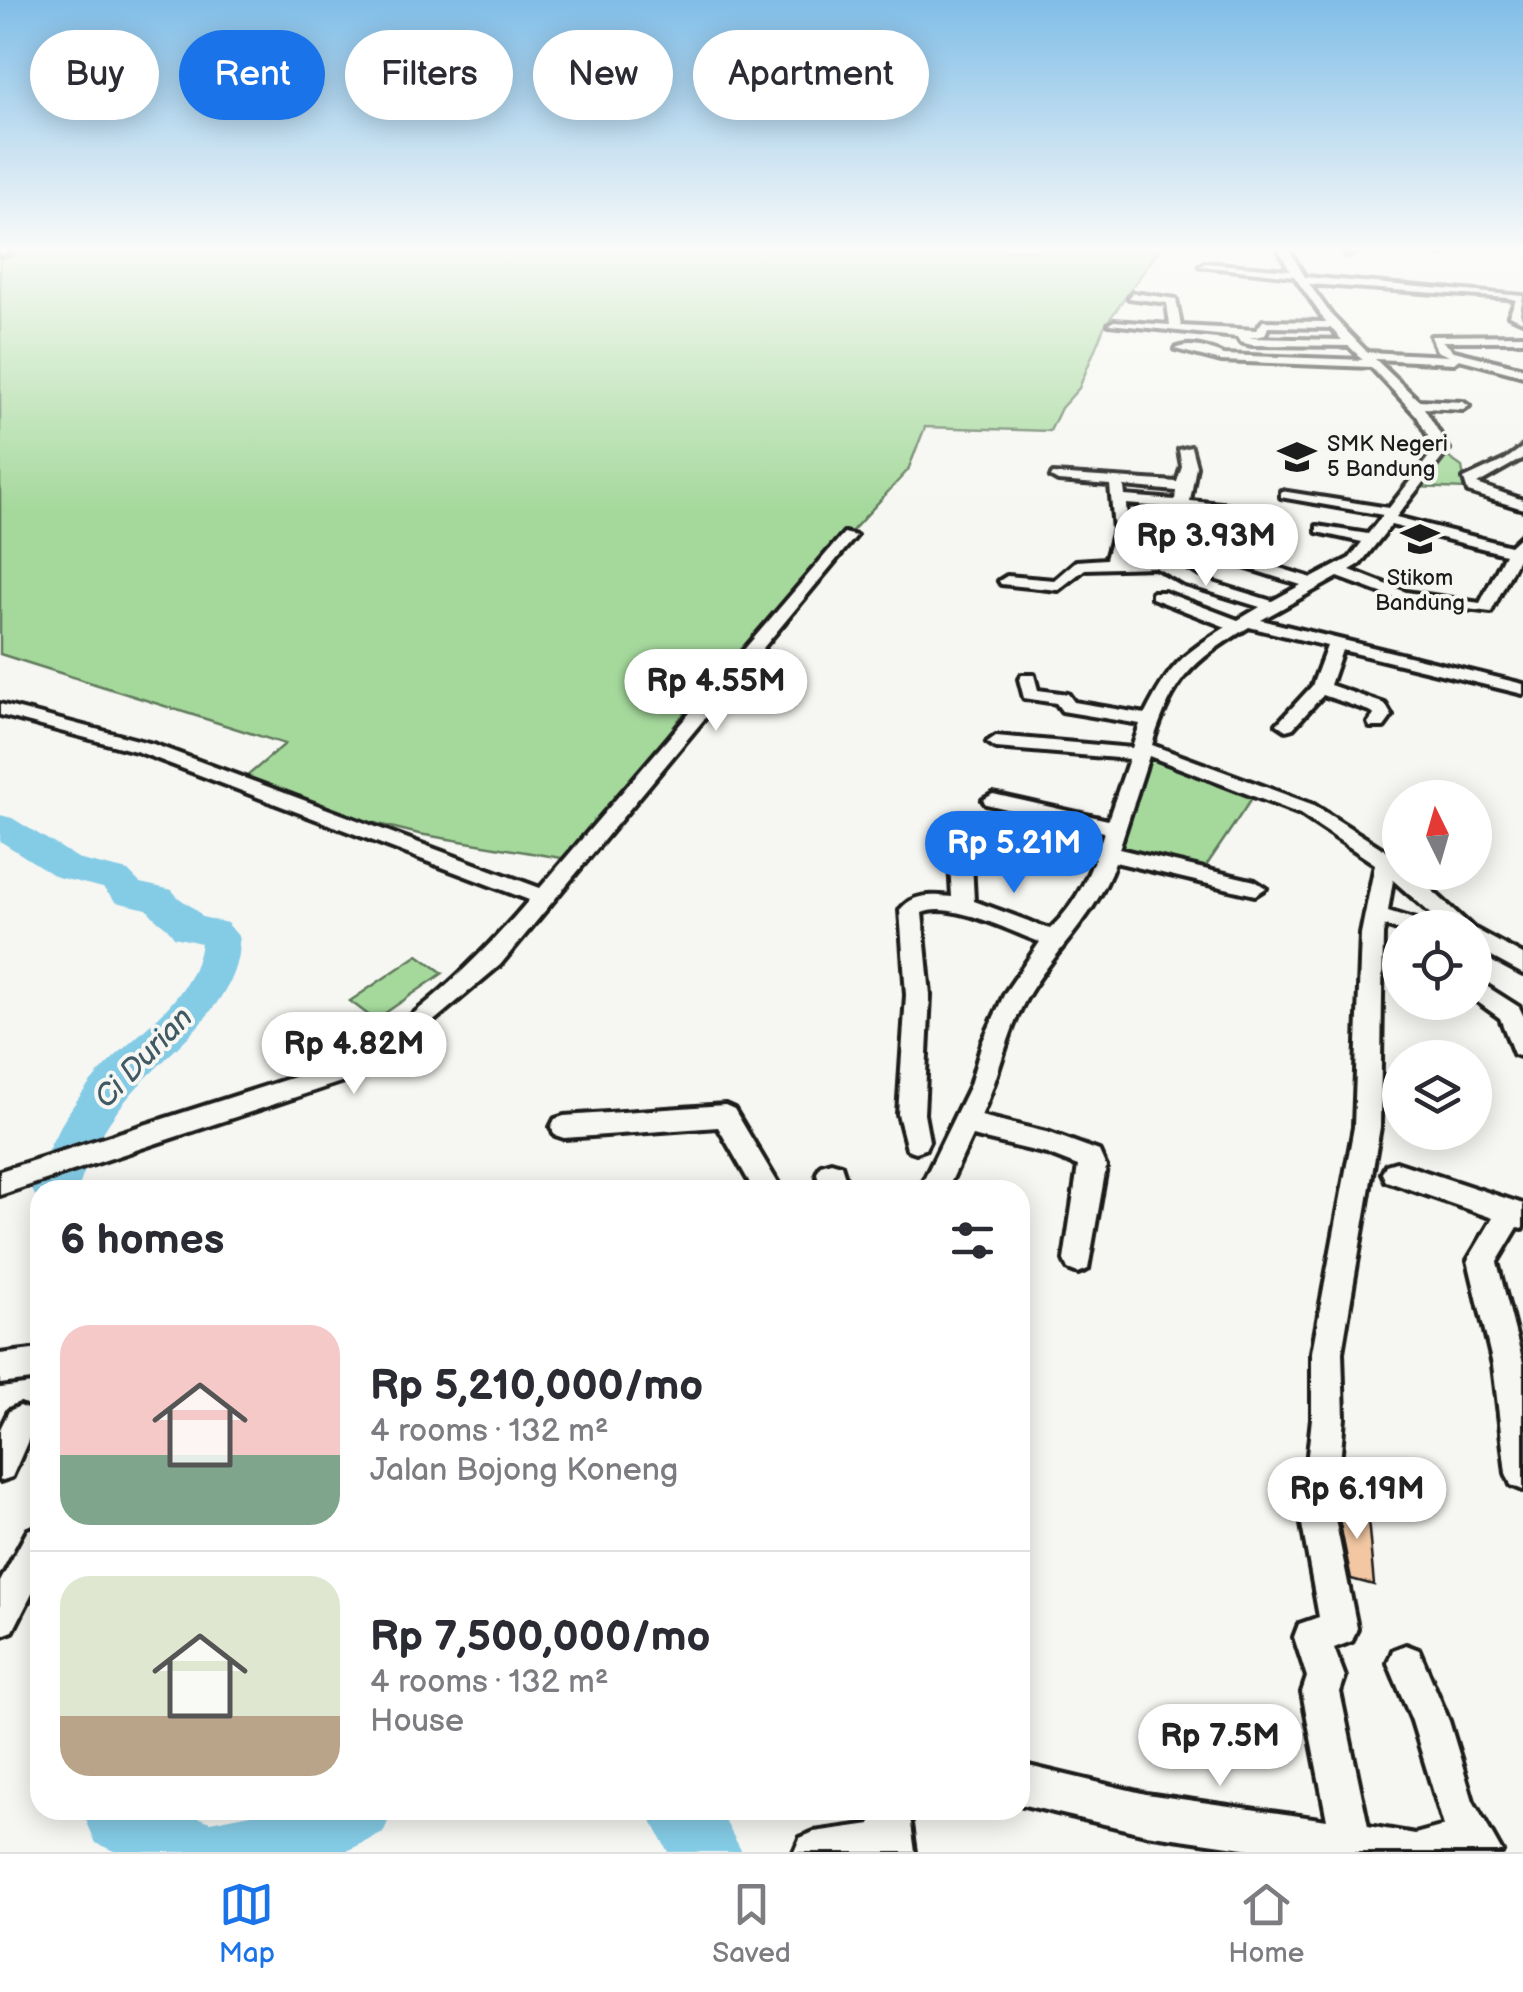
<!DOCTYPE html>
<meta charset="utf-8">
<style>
:root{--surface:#fff;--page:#f7f7f7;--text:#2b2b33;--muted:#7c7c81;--line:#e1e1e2;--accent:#1a73e8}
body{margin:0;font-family:"Balsamiq Sans",sans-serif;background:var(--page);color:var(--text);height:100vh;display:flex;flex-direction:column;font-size:38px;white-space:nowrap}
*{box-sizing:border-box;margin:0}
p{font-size:32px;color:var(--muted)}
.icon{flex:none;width:55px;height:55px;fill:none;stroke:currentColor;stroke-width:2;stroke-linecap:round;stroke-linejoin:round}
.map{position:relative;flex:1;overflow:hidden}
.drawer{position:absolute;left:30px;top:1180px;width:1000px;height:640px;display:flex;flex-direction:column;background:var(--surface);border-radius:30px;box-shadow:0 5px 25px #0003}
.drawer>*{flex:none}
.banner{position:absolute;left:30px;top:30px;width:1000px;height:90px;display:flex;gap:20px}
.needle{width:65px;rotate:355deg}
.buttons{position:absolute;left:1382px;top:780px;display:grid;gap:20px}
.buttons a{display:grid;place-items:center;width:110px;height:110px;border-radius:50%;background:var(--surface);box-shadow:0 5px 25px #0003;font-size:50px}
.price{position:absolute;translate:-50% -85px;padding:0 22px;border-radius:35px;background:#fff;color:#222;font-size:32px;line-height:65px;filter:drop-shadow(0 2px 5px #0008)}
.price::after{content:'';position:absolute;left:50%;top:60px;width:30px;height:22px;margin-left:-15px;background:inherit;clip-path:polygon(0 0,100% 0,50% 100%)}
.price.on{background:var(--accent);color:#fff}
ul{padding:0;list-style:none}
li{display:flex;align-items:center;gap:30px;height:250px;padding:0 30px}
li+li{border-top:2px solid var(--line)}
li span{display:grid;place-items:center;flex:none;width:280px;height:200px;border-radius:30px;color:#555}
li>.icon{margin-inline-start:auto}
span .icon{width:120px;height:120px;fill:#fffc;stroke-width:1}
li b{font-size:42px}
h2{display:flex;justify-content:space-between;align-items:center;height:120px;padding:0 30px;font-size:42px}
.chip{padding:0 35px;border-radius:45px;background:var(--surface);box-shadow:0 5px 25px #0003;font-size:35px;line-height:90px}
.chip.on{background:var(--accent);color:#fff}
.menu{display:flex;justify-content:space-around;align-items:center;height:140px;border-top:2px solid var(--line);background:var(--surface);font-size:28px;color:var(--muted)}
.menu a{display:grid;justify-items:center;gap:5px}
.menu .on{color:var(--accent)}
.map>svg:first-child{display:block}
.green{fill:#a5d99c;stroke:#607a5c;stroke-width:2.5}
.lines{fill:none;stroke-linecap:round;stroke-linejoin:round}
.river{fill:#84cbe5;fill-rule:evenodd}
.building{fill:#f2c7a2;stroke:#1c1c1c;stroke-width:2.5}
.minor-casing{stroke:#1c1c1c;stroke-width:8}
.minor{fill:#f6f6f2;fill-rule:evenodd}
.labels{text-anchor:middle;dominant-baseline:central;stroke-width:8;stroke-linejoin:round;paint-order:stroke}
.far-poi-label{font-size:22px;fill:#1c1c1c;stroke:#f6f6f2;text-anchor:start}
.water-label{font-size:30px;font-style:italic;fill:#405962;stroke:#f6f6f2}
</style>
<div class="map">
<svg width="1523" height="1852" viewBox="0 0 1523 1852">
<rect width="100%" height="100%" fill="#f6f6f2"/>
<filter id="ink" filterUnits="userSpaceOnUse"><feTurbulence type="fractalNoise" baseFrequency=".01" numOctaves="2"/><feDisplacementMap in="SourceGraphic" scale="20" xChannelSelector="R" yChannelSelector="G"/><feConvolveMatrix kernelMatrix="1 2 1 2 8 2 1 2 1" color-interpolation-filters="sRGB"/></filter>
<g filter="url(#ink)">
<path class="green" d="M35,250H1159L1104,327L1079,388L1061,408L1050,431L925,427L908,470L681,717L573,860L419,834L233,788L285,744L0,654V259Z
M1445,455L1462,467L1466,489L1419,487Z
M1144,744L1254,795L1202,872L1113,853Z
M418,955L443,973L375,1020L350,1001Z"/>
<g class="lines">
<path class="river" d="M0,815L12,818L81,860L128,871L140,883L172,890C180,903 194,904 202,917L227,923L239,937C242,1005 164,1053 126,1100C103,1128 89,1156 78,1190H40V1204L32,1190C47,1147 67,1109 97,1075C133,1034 193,1002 201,943L174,937C166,924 155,921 147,909L116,902L103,888L57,877L0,841Z
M88,1810H179L210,1822L271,1810H393L383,1833L345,1852H116L96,1843L86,1820Z
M646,1810H719L742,1852H668Z"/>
</g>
<path class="building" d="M1340,1501L1367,1508L1374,1585L1351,1579L1339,1519Z"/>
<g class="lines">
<g class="minor-casing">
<path id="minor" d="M0,250H13L0,255Z
M1279,250H1289L1305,277L1523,296L1520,313L1523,321L1509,315L1516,300L1508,298L1309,284L1332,316L1367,352L1449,356L1437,351L1431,336L1523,335V341H1442L1454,351L1523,368V376L1459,359L1454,363L1375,359L1418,400L1463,402L1469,406L1463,410L1424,408L1449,449L1396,517L1510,546L1523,534V549L1491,612L1403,601L1338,577L1261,620L1523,684V694L1342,650L1330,685L1385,704L1392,716L1384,727H1370L1368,723L1374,715L1372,712L1323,695L1293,728L1286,730L1277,724L1312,686L1327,646L1249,627C1191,662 1173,679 1152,745L1314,805L1394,856L1400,863V872H1412L1473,928H1447L1393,880L1388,911L1423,922L1426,928H1400V931L1385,926L1383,934L1380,1127L1342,1352L1344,1418L1335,1519L1357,1628L1352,1641L1334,1648L1345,1677L1340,1692L1368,1826L1415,1834L1444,1826L1412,1721L1388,1663L1393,1650L1406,1645L1419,1650L1449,1721L1473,1801L1502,1852H1271L1146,1834L1020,1804V1764L1146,1794L1327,1820L1302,1692L1307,1677L1294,1637L1299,1624L1319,1617L1301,1519L1312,1418V1352L1354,1127L1361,934L1375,864L1300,814L1149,756L1119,849L1255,881L1266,888L1255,895L1115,862C1098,913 1058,947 1030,992C1006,1031 1000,1076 981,1116L1050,1133L1099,1151L1106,1167L1088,1269L1078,1273L1068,1269L1064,1260L1078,1166L1047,1154L972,1136L947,1190H919L970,1085L982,1043L1005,993L1040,942C1012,932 950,900 922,913L930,995L924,1114L929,1141L925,1149L916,1152L907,1149L898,1114L906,995L900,910C913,893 932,895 952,897L950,862L961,855L972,862L974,901L1050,929C1080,900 1091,871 1104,832L986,804L983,800L993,794L1108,820L1129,759L996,748L987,742L996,736L1132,748L1140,724L1062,711L1056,703L1024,698L1019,679L1022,675H1034L1038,690L1068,694L1074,702L1145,714C1170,665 1181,656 1226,627L1152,598V592H1164L1238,620L1260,607L1185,584L1155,567L1085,569L1058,590L1001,584L999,581L1007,576L1054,580L1076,561L1106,559L1114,530L1110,485L1058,481L1051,477L1053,474L1177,482L1182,466L1179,450L1191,447L1196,466L1190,501L1232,505L1239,509L1232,513L1189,510V518L1167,560L1197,578L1272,601L1301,585L1219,559L1213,549L1216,546H1226L1230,553L1312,578L1350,558L1362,542L1317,532V526L1368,534L1383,515L1286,498L1281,497V491L1389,508L1435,449L1417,416L1371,367L1221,361L1175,349C1188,342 1210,348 1223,355L1363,360L1349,346L1252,345L1240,342L1237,337L1109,324L1114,321L1170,325L1167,303L1129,298L1133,293L1176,299L1181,326L1256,330L1263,321L1326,322L1294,276L1200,266L1205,263L1290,270ZM1268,327L1331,328L1342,340L1249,338L1265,335ZM1124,486L1176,491L1175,500L1125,496ZM1126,504L1175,508V518L1153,557L1121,558L1128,530ZM1391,525L1505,554L1480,603L1406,592L1350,570L1360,564Z
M1343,250H1353L1355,253L1347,255Z
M1435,250H1445V251L1440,254Z
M1523,447V458L1477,484L1523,500V509L1468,492L1464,479L1505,460Z
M844,533L856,536L500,965L385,1062L359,1076L0,1195V1171L341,1062C411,1025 478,960 529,900L139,752L0,715V704L153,744L540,888Z
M1475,929L1523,955V974L1475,948Z
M1475,979L1519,1007L1523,1015V1057L1514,1054L1500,1018L1475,1000Z
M725,1105L734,1109L782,1190H754L718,1127L564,1138L555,1135L551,1127L555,1119L564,1116Z
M831,1162L841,1165L849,1190H821L817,1173L821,1165Z
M1396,1162L1523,1204V1228L1518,1227L1497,1262L1523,1363V1490L1511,1485L1506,1473L1493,1365L1468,1260L1493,1218L1386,1181L1382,1173L1386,1165Z
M40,1349V1379L0,1384V1354Z
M20,1406L31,1411L36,1422L12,1477L0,1481V1429L9,1411Z
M40,1525V1578L13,1631L0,1636V1582L28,1530Z
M869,1810H909L915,1852H794L800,1838L814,1832L871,1824Z"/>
</g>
<use href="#minor" class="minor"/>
</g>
</g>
<linearGradient id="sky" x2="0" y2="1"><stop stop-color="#80bde7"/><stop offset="0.49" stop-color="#fbfbf9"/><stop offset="1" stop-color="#fbfbf9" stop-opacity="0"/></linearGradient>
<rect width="1523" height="509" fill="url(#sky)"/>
<defs>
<g id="school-bare" transform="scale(3)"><path d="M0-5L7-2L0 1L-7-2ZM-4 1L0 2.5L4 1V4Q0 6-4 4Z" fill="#1c1c1c" stroke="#f6f6f2" stroke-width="2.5" paint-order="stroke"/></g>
<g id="university-bare" transform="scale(3)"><path d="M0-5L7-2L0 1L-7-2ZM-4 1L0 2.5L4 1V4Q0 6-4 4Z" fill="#1c1c1c" stroke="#f6f6f2" stroke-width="2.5" paint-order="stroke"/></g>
</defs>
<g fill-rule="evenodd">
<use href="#school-bare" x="1297" y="457"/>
<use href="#university-bare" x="1420" y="539"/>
</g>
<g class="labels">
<g class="far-poi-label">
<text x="1327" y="444">SMK Negeri<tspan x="1327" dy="25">5 Bandung</tspan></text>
<text x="1420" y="578" text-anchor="middle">Stikom<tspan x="1420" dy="25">Bandung</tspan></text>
</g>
<g class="water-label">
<text transform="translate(144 1058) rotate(-46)">Ci Durian</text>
</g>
</g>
</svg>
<div class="buttons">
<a><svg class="needle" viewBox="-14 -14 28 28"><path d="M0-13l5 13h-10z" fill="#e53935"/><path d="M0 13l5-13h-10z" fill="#7c7c81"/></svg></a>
<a><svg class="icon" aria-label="locate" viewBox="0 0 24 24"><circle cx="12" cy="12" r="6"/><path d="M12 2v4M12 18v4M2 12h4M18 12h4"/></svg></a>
<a><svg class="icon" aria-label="layers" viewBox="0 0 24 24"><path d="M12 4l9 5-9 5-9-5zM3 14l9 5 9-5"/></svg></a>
</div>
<b class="price" style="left:1206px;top:589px">Rp 3.93M</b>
<b class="price" style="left:716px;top:734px">Rp 4.55M</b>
<b class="price on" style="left:1014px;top:896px">Rp 5.21M</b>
<b class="price" style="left:354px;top:1097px">Rp 4.82M</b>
<b class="price" style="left:1357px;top:1542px">Rp 6.19M</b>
<b class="price" style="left:1220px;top:1789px">Rp 7.5M</b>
<div class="banner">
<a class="chip">Buy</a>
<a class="chip on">Rent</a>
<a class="chip">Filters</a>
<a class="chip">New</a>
<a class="chip">Apartment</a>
</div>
<section class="drawer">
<h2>6 homes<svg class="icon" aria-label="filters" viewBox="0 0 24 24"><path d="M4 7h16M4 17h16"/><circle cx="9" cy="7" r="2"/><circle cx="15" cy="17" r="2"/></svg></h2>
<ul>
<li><span style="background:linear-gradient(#f6c9c9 65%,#7fa58c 0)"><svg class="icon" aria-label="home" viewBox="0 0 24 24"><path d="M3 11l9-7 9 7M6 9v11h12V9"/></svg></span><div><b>Rp 5,210,000/mo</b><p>4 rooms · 132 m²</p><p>Jalan Bojong Koneng</p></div></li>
<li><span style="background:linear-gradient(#dfe7d0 70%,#b9a48a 0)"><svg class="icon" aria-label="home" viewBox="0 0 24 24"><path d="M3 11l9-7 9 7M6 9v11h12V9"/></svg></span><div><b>Rp 7,500,000/mo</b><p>4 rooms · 132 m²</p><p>House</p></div></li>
</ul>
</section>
</div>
<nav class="menu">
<a class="on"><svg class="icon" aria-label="map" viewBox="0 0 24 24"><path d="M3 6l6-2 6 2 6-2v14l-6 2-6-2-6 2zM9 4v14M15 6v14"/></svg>Map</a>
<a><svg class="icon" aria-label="saved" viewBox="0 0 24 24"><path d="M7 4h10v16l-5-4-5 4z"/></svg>Saved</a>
<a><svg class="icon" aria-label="home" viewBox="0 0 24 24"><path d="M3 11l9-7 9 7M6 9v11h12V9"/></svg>Home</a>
</nav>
